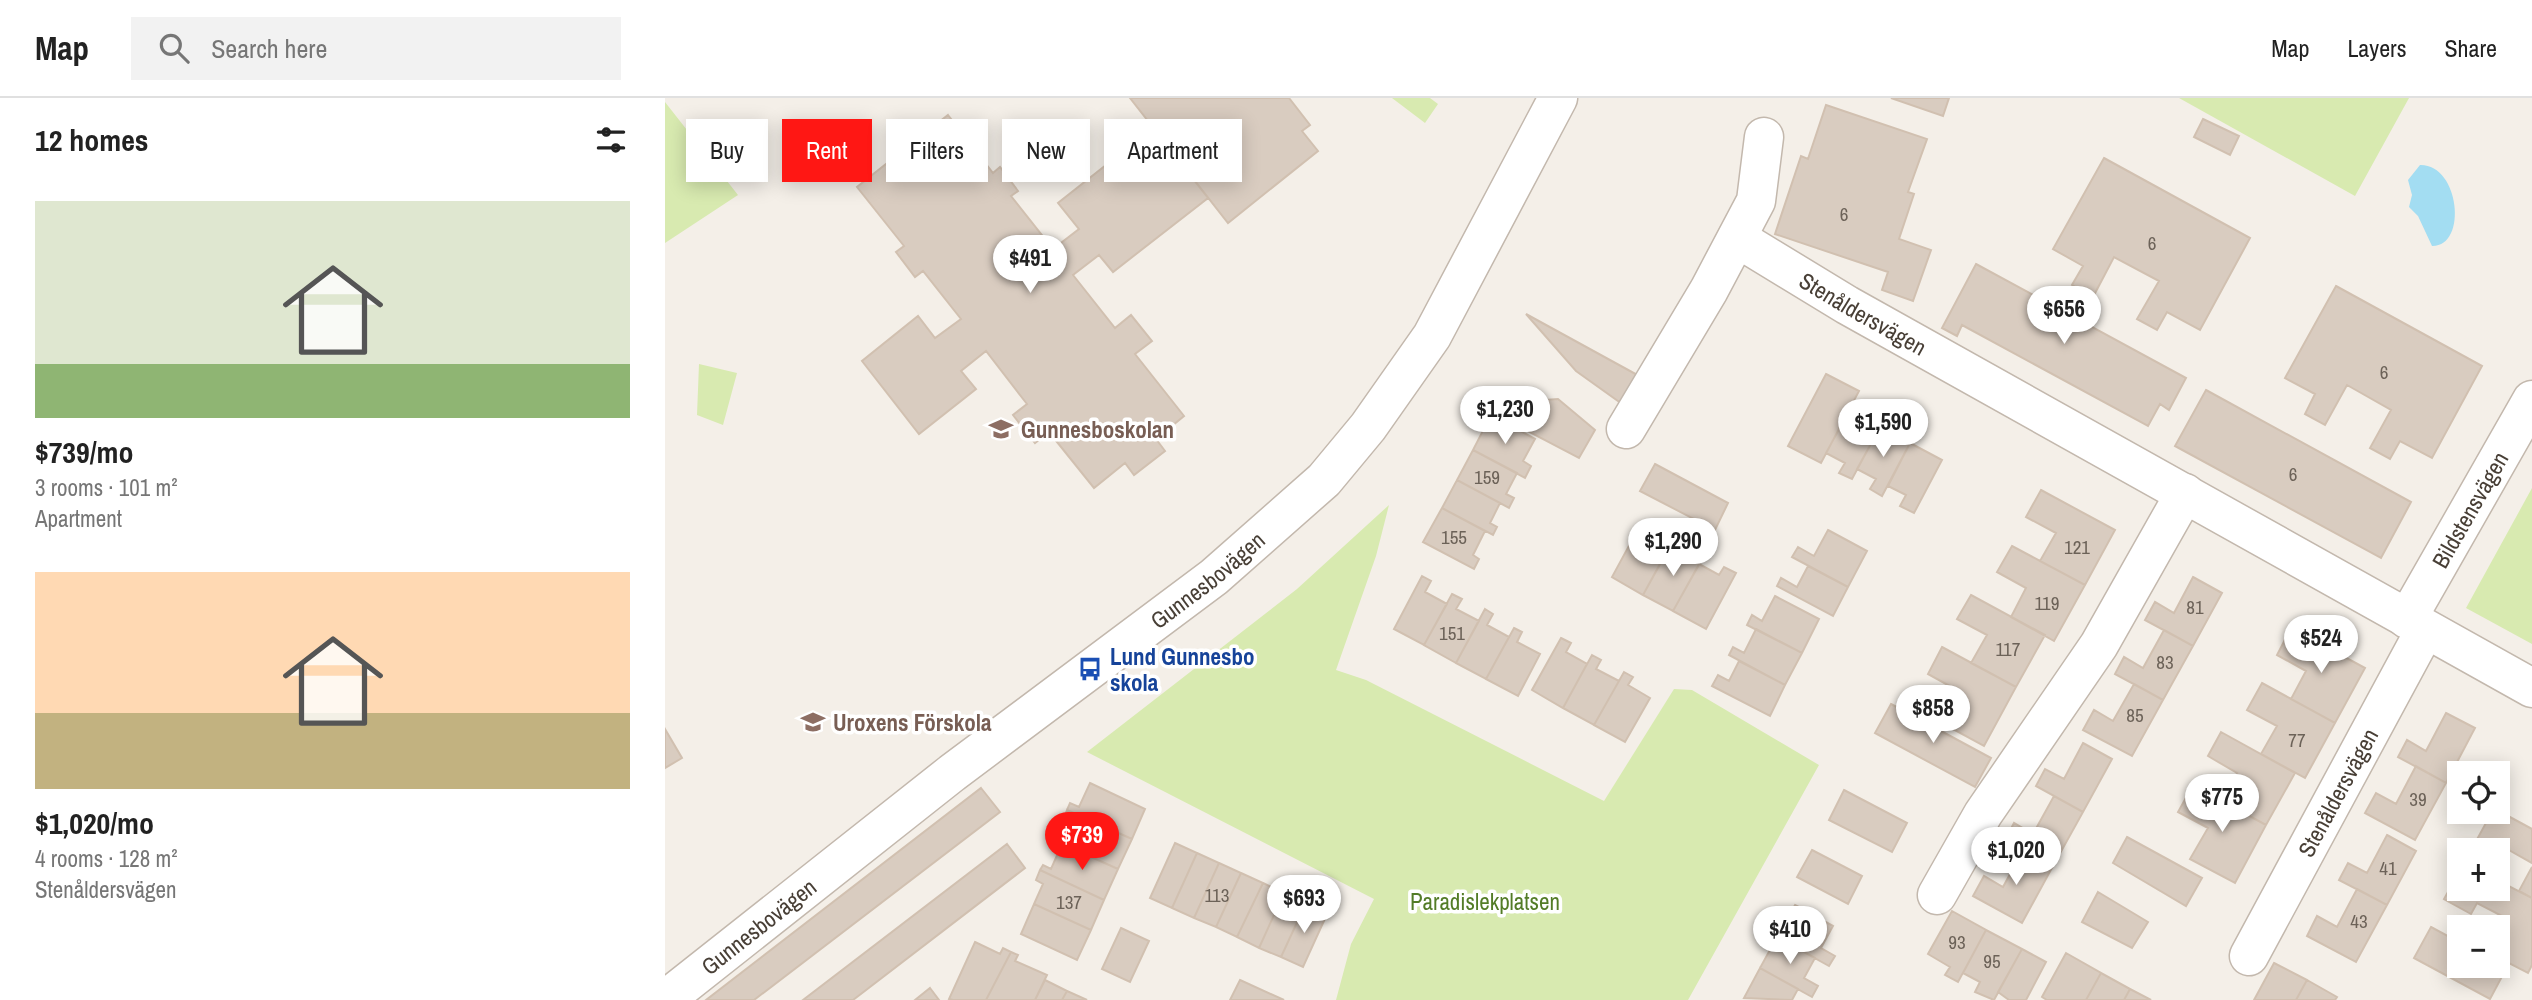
<!DOCTYPE html>
<meta charset="utf-8">
<style>
:root{--surface:#fff;--page:#f2f2f2;--text:#222;--muted:#767676;--line:#e0e0e0;--accent:#ff1714}
body{margin:0;font-family:"Archivo Narrow",sans-serif;background:var(--page);color:var(--text);height:100vh;display:flex;flex-direction:column;font-size:26px;white-space:nowrap}
*{box-sizing:border-box;margin:0}
p{font-size:23px;color:var(--muted)}
.icon{flex:none;width:38px;height:38px;fill:none;stroke:currentColor;stroke-width:2;stroke-linecap:round;stroke-linejoin:round}
.map{position:relative;flex:1;overflow:hidden}
.drawer{display:flex;flex-direction:column;background:var(--surface);width:665px}
.drawer>*{flex:none}
.banner{position:absolute;left:21px;top:21px;width:665px;height:63px;display:flex;gap:14px}
.tools{position:absolute;left:1782px;top:663px;display:grid;gap:14px}
.tools a{display:grid;place-items:center;width:63px;height:63px;border-radius:0px;background:var(--surface);box-shadow:0 4px 18px #0003;font-size:35px}
.price{position:absolute;translate:-50% -60px;padding:0 16px;border-radius:24px;background:#fff;color:#222;font-size:23px;line-height:46px;filter:drop-shadow(0 2px 4px #0008)}
.price::after{content:'';position:absolute;left:50%;top:42px;width:21px;height:16px;margin-left:-10px;background:inherit;clip-path:polygon(0 0,100% 0,50% 100%)}
.price.current{background:var(--accent);color:#fff}
ul{padding:0;list-style:none}
li{display:grid;align-content:center;gap:14px;height:371px;padding:0 35px}
li span{display:grid;place-items:center;height:217px;border-radius:0px;color:#555}
li>.icon{margin-inline-start:auto}
span .icon{width:126px;height:126px;fill:#fffc;stroke-width:1}
li b{font-size:30px}
h2{display:flex;justify-content:space-between;align-items:center;height:84px;padding:0 35px;font-size:30px}
.pill{padding:0 24px;border-radius:0px;background:var(--surface);box-shadow:0 4px 18px #0003;font-size:24px;line-height:63px}
.pill.current{background:var(--accent);color:#fff}
header{display:flex;align-items:center;gap:42px;box-sizing:border-box;height:98px;padding:0 35px;background:var(--surface);border-bottom:2px solid var(--line)}
header strong{font-size:33px}
nav{display:flex;gap:38px;margin-inline-start:auto;font-size:24px}
.search{width:490px;height:63px;background:var(--page);display:flex;align-items:center;gap:18px;box-sizing:border-box;padding:0 24px;border-radius:0px;color:var(--muted);font-size:26px}
main{display:flex;flex:1;min-height:0}
.map>svg:first-child{display:block}
.green{fill:#d8eab0}
.water{fill:#a3ddf2}
.building{fill:#d9ccc0;stroke:#d1c0b0;stroke-width:2}
.lines{fill:none;stroke-linecap:round;stroke-linejoin:round}
.minor-casing{stroke:#c3b8ad;stroke-width:41}
.minor{stroke:#fff;stroke-width:38}
.labels{text-anchor:middle;dominant-baseline:central;stroke-width:7;stroke-linejoin:round;paint-order:stroke}
.number-label{font-size:19px;fill:#6c6258}
.street-label{font-size:23px;fill:#483f36;stroke:#fff}
.education-label{font-size:23px;font-weight:bold;fill:#785e54;stroke:#fff;text-anchor:start}
.transit-label{font-size:23px;font-weight:bold;fill:#164399;stroke:#fff;text-anchor:start}
.park-label{font-size:23px;fill:#537c27;stroke:#fff}
</style>
<header>
<strong>Map</strong>
<div class="search"><svg class="icon" aria-label="search" viewBox="0 0 24 24"><circle cx="10" cy="10" r="6"/><path d="M15 15l6 6"/></svg>Search here</div>
<nav><a>Map</a><a>Layers</a><a>Share</a></nav>
</header>
<main>
<section class="drawer">
<h2>12 homes<svg class="icon" aria-label="filters" viewBox="0 0 24 24"><path d="M4 7h16M4 17h16"/><circle cx="9" cy="7" r="2"/><circle cx="15" cy="17" r="2"/></svg></h2>
<ul>
<li><span style="background:linear-gradient(#dfe7d0 75%,#8fb573 0)"><svg class="icon" aria-label="home" viewBox="0 0 24 24"><path d="M3 11l9-7 9 7M6 9v11h12V9"/></svg></span><div><b>$739/mo</b><p>3 rooms · 101 m²</p><p>Apartment</p></div></li>
<li><span style="background:linear-gradient(#ffd9b3 65%,#c2b280 0)"><svg class="icon" aria-label="home" viewBox="0 0 24 24"><path d="M3 11l9-7 9 7M6 9v11h12V9"/></svg></span><div><b>$1,020/mo</b><p>4 rooms · 128 m²</p><p>Stenåldersvägen</p></div></li>
</ul>
</section>
<div class="map">
<svg width="1867" height="902" viewBox="0 0 1867 902">
<rect width="100%" height="100%" fill="#f4efe8"/>
<path class="green" d="M727,0H765L773,6L760,25Z
M1514,0H1744L1690,98Z
M0,4L73,97L0,145Z
M34,266L72,275L58,327L32,317Z
M1867,390V546L1801,510Z
M724,407L711,458L671,572L701,582L939,703L1009,591L1027,592L1154,667L1023,902H671L686,846L709,801L422,654L632,491Z"/>
<path class="water" d="M1755,67C1795,66 1803,149 1767,148L1753,118L1744,109L1747,97L1743,82Z"/>
<path class="building" d="M465,0H624L645,27L637,33L653,53L563,125Z
M1226,0H1284L1278,18Z
M1161,7L1262,41L1243,94L1249,96L1234,141L1266,152L1248,203L1217,192L1223,174L1110,136L1136,58L1143,61Z
M283,17L328,75L335,69L353,93L346,98L388,151L414,131L393,105L488,30L543,100L448,174L434,157L408,177L450,230L466,217L487,243L470,256L519,318L491,341L500,353L469,377L460,365L429,390L384,334L370,345L348,317L362,306L321,253L296,273L311,291L254,336L197,263L253,218L270,240L296,221L258,173L250,179L231,154L239,148L192,89Z
M1538,21L1574,38L1565,57L1529,39Z
M1439,60L1585,140L1535,232L1502,214L1492,232L1472,221L1494,183L1449,159L1428,199L1407,187L1418,168L1388,151Z
M1311,166L1521,280L1504,312L1495,306L1483,328L1297,227L1292,238L1277,230Z
M1671,188L1817,268L1767,360L1735,343L1725,361L1705,350L1726,312L1682,287L1660,327L1640,316L1650,296L1620,280Z
M861,216L976,279L960,308L911,273Z
M1161,276L1194,293L1156,365L1123,348Z
M1541,292L1746,404L1716,460L1510,348Z
M893,301L930,332L914,360L813,307Z
M1184,313L1215,329L1187,381L1174,375L1180,365L1161,355Z
M826,317L870,341L858,363L866,368L860,380L808,352Z
M1215,329L1245,345L1217,398L1205,391L1211,381L1192,371Z
M1245,345L1277,362L1249,415L1235,408L1241,397L1223,388Z
M808,352L852,375L841,396L849,400L844,410L792,382Z
M990,366L1063,405L1050,432L975,393Z
M792,382L835,405L825,425L832,429L828,437L777,410Z
M1376,392L1450,432L1420,487L1375,463L1391,435L1361,419Z
M777,410L820,433L808,457L814,461L809,471L758,444Z
M1163,432L1202,453L1183,489L1127,459L1133,449L1149,458Z
M972,433L991,443L995,435L1008,442L978,497L947,479Z
M1347,448L1420,487L1389,543L1346,519L1361,490L1332,474Z
M1004,450L1023,461L1028,452L1039,458L1008,513L978,497Z
M1034,466L1054,477L1059,469L1071,475L1041,531L1008,513Z
M1143,468L1183,489L1168,518L1112,488L1116,480L1132,489Z
M757,478L766,483L760,494L782,506L759,547L729,531Z
M1528,479L1557,495L1528,548L1480,522L1490,504L1509,515Z
M787,496L797,501L791,511L814,523L791,565L759,547Z
M1306,497L1380,537L1351,589L1306,565L1322,537L1292,521Z
M1110,498L1154,521L1137,555L1082,527L1087,517L1097,523Z
M820,511L828,516L822,527L844,539L821,581L791,565Z
M849,530L857,534L852,544L875,556L853,598L821,581Z
M1626,530L1700,570L1670,625L1626,601L1641,573L1612,557Z
M1091,531L1137,555L1120,587L1064,557L1068,549L1079,555Z
M1499,532L1528,548L1498,602L1450,576L1459,559L1478,570Z
M896,540L906,545L901,554L922,566L898,610L867,592Z
M1277,549L1351,589L1319,648L1275,624L1292,592L1263,576Z
M927,557L936,562L931,571L954,583L929,627L898,610Z
M1074,563L1120,587L1105,618L1047,588L1053,577L1064,583Z
M959,574L968,579L963,587L985,600L960,644L929,627Z
M1597,585L1670,625L1640,680L1596,656L1612,628L1582,612Z
M1469,586L1498,602L1467,658L1418,632L1429,612L1448,623Z
M1226,606L1326,660L1310,689L1210,635Z
M1781,615L1810,630L1781,685L1733,659L1742,642L1761,653Z
M0,631L17,660L0,670Z
M1556,634L1630,675L1601,727L1557,703L1572,675L1543,658Z
M1418,645L1447,661L1418,714L1371,688L1380,671L1399,681Z
M1751,668L1781,685L1750,742L1700,715L1711,695L1731,706Z
M425,685L480,711L467,741L402,712L405,705L414,709Z
M1528,687L1601,727L1570,785L1525,761L1543,730L1513,714Z
M316,690L335,714L89,902H41Z
M1179,692L1242,725L1227,754L1164,722Z
M1389,698L1418,714L1388,768L1340,742L1349,725L1368,736Z
M402,712L467,741L453,771L397,746L407,723L399,720Z
M1832,712L1867,731V765L1842,751L1837,760L1832,757V752H1824L1810,745L1827,714Z
M1722,737L1751,753L1722,807L1674,782L1683,765L1702,775Z
M1462,739L1537,780L1521,808L1448,765Z
M510,745L532,755L507,810L485,800Z
M342,746L360,770L188,902H138Z
M397,746L453,771L439,802L375,772L378,767L386,771Z
M1147,752L1197,778L1183,806L1132,779Z
M1358,752L1388,768L1357,825L1308,798L1319,778L1338,789Z
M532,755L554,765L529,820L507,810Z
M554,765L576,775L551,829L529,820Z
M1867,769V800L1854,793Z
M375,772L439,802L426,832L369,806L378,786L371,782Z
M1794,774V791H1832V782L1867,800V867L1863,875L1832,859V832L1839,819L1812,805L1806,816L1779,801Z
M576,775L598,785L572,839L551,829Z
M598,785L619,795L594,850L572,839Z
M1692,791L1722,807L1691,864L1642,838L1652,818L1672,829Z
M1433,794L1483,824L1467,850L1417,824Z
M619,795L641,805L616,859L594,850Z
M641,805L663,814L638,869L616,859Z
M369,806L426,832L412,862L356,836Z
M1130,807L1168,828L1156,850L1170,858L1164,868L1112,839Z
M1287,813L1321,832L1293,884L1280,877L1285,869L1263,856Z
M1766,829L1794,844V868L1832,866L1841,871L1825,901L1749,860Z
M456,830L484,843L465,884L437,871Z
M1321,832L1357,851L1329,902L1310,894L1315,884L1298,875Z
M1112,839L1150,860L1139,880L1153,888L1147,899L1095,870Z
M310,844L335,856L338,850L346,854L321,902H288L284,901Z
M1357,851L1381,864L1361,902H1344L1333,894Z
M346,854L353,857L350,863L382,877L370,902H321Z
M1401,855L1436,875L1421,902H1382L1377,899Z
M1609,865L1642,882L1631,902H1589Z
M1095,870L1133,891L1127,902L1079,900Z
M1436,875L1465,891L1459,902H1421Z
M380,882L402,893L397,902H370Z
M575,882L619,902H565Z
M1642,882L1672,899L1670,902H1631Z
M265,890L274,902H250Z
M1465,891L1486,902H1459Z
M402,893L422,902H397Z"/>
<g class="lines">
<g class="minor-casing">
<g id="minor">
<path id="s1" d="M1072,140L1182,207L1867,590"/>
<path d="M961,331L1044,192L1091,103L1099,39"/>
<path id="s2" d="M1742,521L1867,302"/>
<path d="M1272,797L1318,716L1434,547L1520,395"/>
<path id="s3" d="M1584,858L1760,532"/>
<path id="s4" d="M0,902L287,675L549,479L659,382L703,329L767,238L893,0"/>
</g>
</g>
<use href="#minor" class="minor"/>
</g>
<defs>
<g id="school-bare" transform="scale(1.89)"><path d="M0-5L7-2L0 1L-7-2ZM-4 1L0 2.5L4 1V4Q0 6-4 4Z" fill="#8d6e63" stroke="#fff" stroke-width="2.5" paint-order="stroke"/></g>
<g id="bus-bare" transform="scale(1.89)"><path d="M-5-6H5V4H4V6H2V4H-2V6H-4V4H-5ZM-3.5-4V0h7V-4ZM-3.5 1.2v1.5H-2V1.2ZM2 1.2v1.5H3.5V1.2Z" fill="#1a4fb4" stroke="#fff" stroke-width="2.5" paint-order="stroke"/></g>
</defs>
<g fill-rule="evenodd">
<use href="#school-bare" x="336" y="331"/>
<use href="#bus-bare" x="425" y="571"/>
<use href="#school-bare" x="148" y="624"/>
</g>
<g class="labels">
<g class="number-label">
<text x="1179" y="116">6</text>
<text x="1487" y="145">6</text>
<text x="1719" y="274">6</text>
<text x="1628" y="376">6</text>
<text x="822" y="379">159</text>
<text x="789" y="439">155</text>
<text x="1412" y="449">121</text>
<text x="1382" y="505">119</text>
<text x="1530" y="509">81</text>
<text x="787" y="535">151</text>
<text x="1343" y="551">117</text>
<text x="1500" y="564">83</text>
<text x="1470" y="617">85</text>
<text x="1632" y="642">77</text>
<text x="1753" y="701">39</text>
<text x="1723" y="770">41</text>
<text x="552" y="797">113</text>
<text x="404" y="804">137</text>
<text x="1694" y="823">43</text>
<text x="1292" y="844">93</text>
<text x="1327" y="863">95</text>
</g>
<g class="street-label">
<text stroke="none"><textPath href="#s1" startOffset="147">Stenåldersvägen</textPath></text>
<text stroke="none"><textPath href="#s2" startOffset="126">Bildstensvägen</textPath></text>
<text stroke="none"><textPath href="#s4" startOffset="686">Gunnesbovägen</textPath></text>
<text stroke="none"><textPath href="#s3" startOffset="186">Stenåldersvägen</textPath></text>
<text stroke="none"><textPath href="#s4" startOffset="119">Gunnesbovägen</textPath></text>
</g>
<g class="education-label">
<text x="356" y="331">Gunnesboskolan</text>
<text x="168" y="624">Uroxens Förskola</text>
</g>
<g class="transit-label">
<text x="445" y="558">Lund Gunnesbo<tspan x="445" dy="26">skola</tspan></text>
</g>
<g class="park-label">
<text x="820" y="803">Paradislekplatsen</text>
</g>
</g>
</svg>
<div class="tools">
<a><svg class="icon" aria-label="locate" viewBox="0 0 24 24"><circle cx="12" cy="12" r="6"/><path d="M12 2v4M12 18v4M2 12h4M18 12h4"/></svg></a>
<a>+</a>
<a>−</a>
</div>
<b class="price" style="left:365px;top:197px">$491</b>
<b class="price" style="left:1399px;top:248px">$656</b>
<b class="price" style="left:840px;top:348px">$1,230</b>
<b class="price" style="left:1218px;top:361px">$1,590</b>
<b class="price" style="left:1008px;top:480px">$1,290</b>
<b class="price" style="left:1656px;top:577px">$524</b>
<b class="price" style="left:1268px;top:647px">$858</b>
<b class="price" style="left:1557px;top:736px">$775</b>
<b class="price current" style="left:417px;top:774px">$739</b>
<b class="price" style="left:1351px;top:789px">$1,020</b>
<b class="price" style="left:639px;top:837px">$693</b>
<b class="price" style="left:1125px;top:868px">$410</b>
<div class="banner">
<a class="pill">Buy</a>
<a class="pill current">Rent</a>
<a class="pill">Filters</a>
<a class="pill">New</a>
<a class="pill">Apartment</a>
</div>
</div>
</main>
